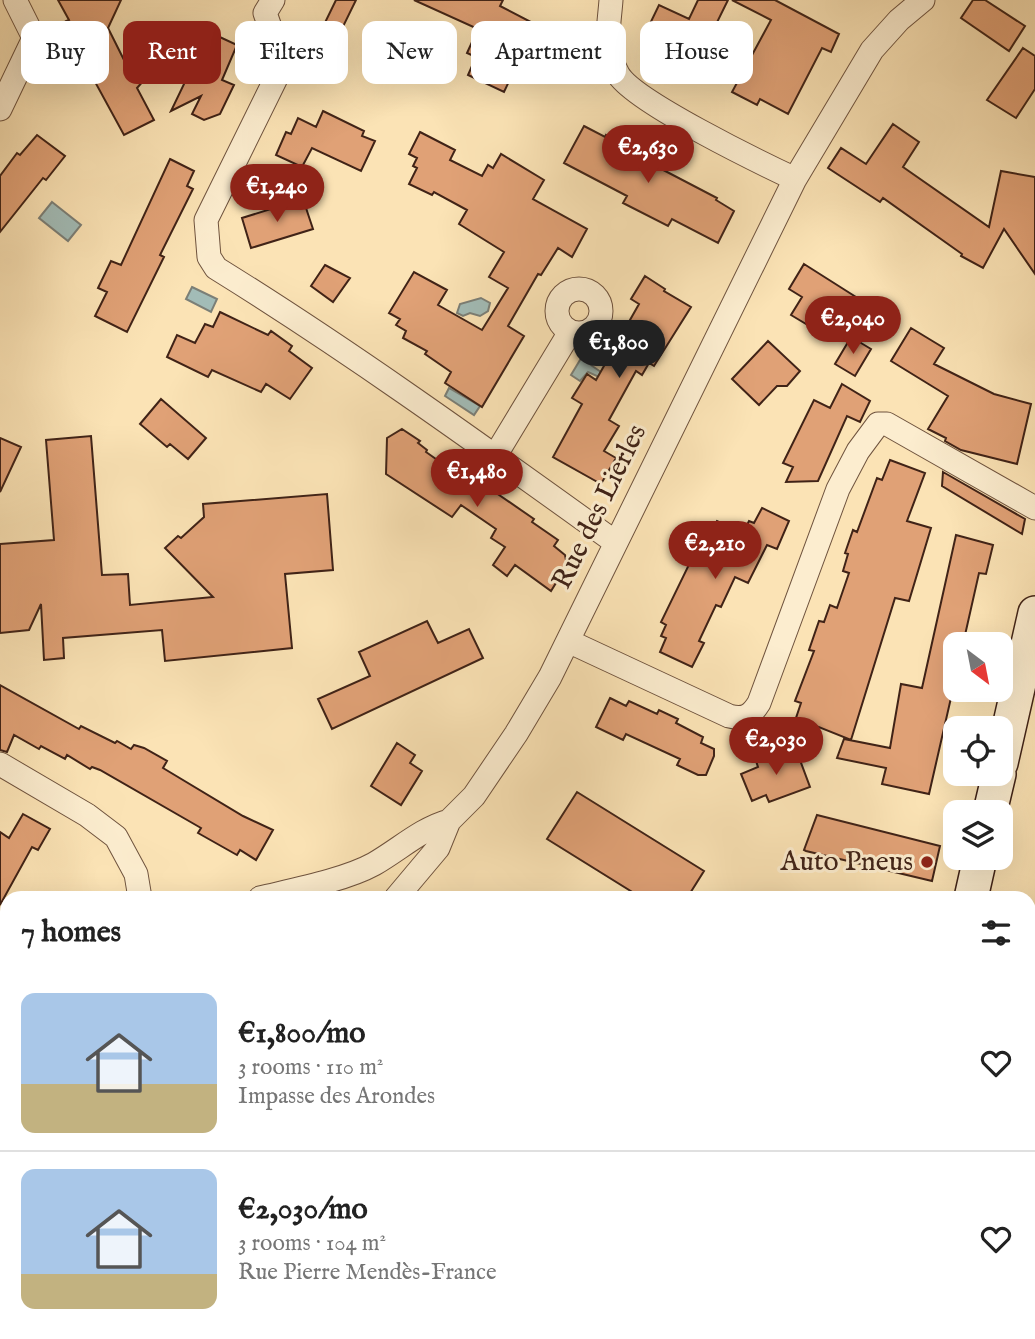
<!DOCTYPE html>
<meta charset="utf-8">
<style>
:root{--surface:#fff;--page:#f6f6f6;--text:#222;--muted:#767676;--line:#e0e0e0;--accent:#8f2418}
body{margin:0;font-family:"IM FELL English",serif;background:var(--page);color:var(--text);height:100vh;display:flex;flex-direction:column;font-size:26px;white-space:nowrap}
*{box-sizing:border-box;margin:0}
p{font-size:23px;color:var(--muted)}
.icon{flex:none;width:38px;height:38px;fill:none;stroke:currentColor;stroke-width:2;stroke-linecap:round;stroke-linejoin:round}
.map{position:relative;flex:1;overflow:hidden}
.panel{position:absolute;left:0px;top:891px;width:1036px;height:450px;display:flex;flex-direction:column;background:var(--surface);border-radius:21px 21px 0 0;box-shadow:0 7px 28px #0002}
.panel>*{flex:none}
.hud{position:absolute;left:21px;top:21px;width:994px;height:63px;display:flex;gap:14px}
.needle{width:46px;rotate:148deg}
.fabs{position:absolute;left:943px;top:632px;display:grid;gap:14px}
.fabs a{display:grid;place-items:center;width:70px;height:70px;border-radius:14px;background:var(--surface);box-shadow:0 7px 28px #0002;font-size:35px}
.price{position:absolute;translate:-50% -60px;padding:0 16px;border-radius:24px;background:var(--accent);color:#fff;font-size:23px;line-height:46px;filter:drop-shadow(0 2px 4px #0008)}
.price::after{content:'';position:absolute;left:50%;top:42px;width:21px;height:16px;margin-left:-10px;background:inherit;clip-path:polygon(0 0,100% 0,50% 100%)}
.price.current{background:#222;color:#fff}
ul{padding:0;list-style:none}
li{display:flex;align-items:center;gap:21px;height:175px;padding:0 21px}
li+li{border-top:2px solid var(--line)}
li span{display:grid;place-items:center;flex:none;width:196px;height:140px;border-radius:14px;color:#555}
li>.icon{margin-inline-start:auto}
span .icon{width:84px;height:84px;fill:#fffc;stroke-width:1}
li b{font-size:30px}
h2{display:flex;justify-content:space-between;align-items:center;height:84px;padding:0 21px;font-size:30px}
.tag{padding:0 24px;border-radius:14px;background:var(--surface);box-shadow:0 7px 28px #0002;font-size:24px;line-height:63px}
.tag.current{background:var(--accent);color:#fff}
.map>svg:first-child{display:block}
.water{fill:#a2bcb7;stroke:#7b7f77;stroke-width:2}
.building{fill:#e0a176;stroke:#402317;stroke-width:2}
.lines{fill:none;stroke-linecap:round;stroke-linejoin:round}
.minor-casing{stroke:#6f533e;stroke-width:25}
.secondary-casing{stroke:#402317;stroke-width:36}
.minor{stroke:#fcedcf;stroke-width:23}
.secondary{stroke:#fcedcf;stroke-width:33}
.poi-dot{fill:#8f2418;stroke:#fcedcf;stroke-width:2.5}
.labels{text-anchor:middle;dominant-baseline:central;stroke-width:6;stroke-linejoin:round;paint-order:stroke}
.street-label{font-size:28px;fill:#402317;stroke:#fcedcf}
.poi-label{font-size:28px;fill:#402317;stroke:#fcedcf;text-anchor:end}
</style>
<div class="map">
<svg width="1035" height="1339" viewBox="0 0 1035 1339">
<rect width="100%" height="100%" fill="#fbe3b5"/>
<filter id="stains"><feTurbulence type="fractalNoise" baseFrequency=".00286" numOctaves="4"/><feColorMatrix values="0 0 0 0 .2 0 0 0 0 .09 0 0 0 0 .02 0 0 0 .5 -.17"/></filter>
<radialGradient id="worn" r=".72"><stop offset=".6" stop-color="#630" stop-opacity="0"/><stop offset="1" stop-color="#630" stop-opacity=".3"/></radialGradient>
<path class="water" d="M284,183L288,196L262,204L256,200L258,191Z
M52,202L81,225L68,241L39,218Z
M192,287L217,299L211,312L186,299Z
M481,298L490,303L488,311L480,316L470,313L463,316L457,313L460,304Z
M582,359L601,372L599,377L588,372L580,381L571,375L580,360Z
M449,388L480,406L474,415L445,396Z"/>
<path class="building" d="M58,0H121L108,28L131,74L149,39L167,54L137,88L154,120L124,135L82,58L83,57L66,21L69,20Z
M336,0H356L333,47L317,39Z
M414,0H503L500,6L552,33L538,64L530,60L521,78L512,75L504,92L468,75L476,57L467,53L478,29Z
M698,0H728L697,63L683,56L680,62L655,50L660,41L645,34L659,5L689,19Z
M732,0H775L839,34L831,52L822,48L788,114L760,99L757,105L732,92L771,20Z
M973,0H985L1025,26L1009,51L961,18Z
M209,32L237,45L222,80L234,85L220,114L204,120L192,114L201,96L171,111Z
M1023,48L1035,56V89L1016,118L987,100Z
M323,111L364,131L362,136L375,141L361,171L312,148L302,167L276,155L286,132L291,134L298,118L316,127Z
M893,124L919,142L903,167L989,227L1001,171L1035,177V274L1004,229L983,268L961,256L962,254L883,198L880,202L828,168L841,148L866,164Z
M584,126L605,137L606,135L647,159L646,161L717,198L716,200L734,211L718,243L672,219L668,226L623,203L627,196L564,163Z
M420,132L455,150L450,160L482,176L488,165L493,168L501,154L544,180L533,199L587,229L572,257L558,248L541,275L538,274L508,326L524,336L482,407L445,383L451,372L425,354L427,351L403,338L406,331L396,325L400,319L389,313L414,272L447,290L438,305L482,330L508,288L489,277L504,252L459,224L467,210L434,192L432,195L409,184L417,168L413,166L417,158L409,154Z
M37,135L65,156L46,180L43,178L0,232V176L17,153L20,155Z
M170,159L194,171L187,186L193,189L160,255L164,257L127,332L95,316L107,292L98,288L111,261L121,265Z
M303,199L313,229L251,248L242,218Z
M804,264L856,297L831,339L791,315L802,297L789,289Z
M325,265L350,278L333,302L311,286Z
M645,276L665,289L664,291L691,307L654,366L649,363L642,375L636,371L609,420L619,426L604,451L616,458L601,484L553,457L582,404L572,398L587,374L596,380L639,304L631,299Z
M220,312L268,335L271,331L292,346L289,351L312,368L290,399L266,384L261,392L212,370L208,377L167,357L177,335L195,343L205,324L213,327Z
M911,328L944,348L934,364L994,394L1031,404L1017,464L961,450L945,441L946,438L928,429L948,396L891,361Z
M851,337L871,349L855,376L835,364Z
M768,341L800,371L787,386H777L759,405L732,379Z
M842,384L870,401L860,422L847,416L818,481L786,482L793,467L783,463L814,400L830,408Z
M161,399L206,438L188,459L170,444L167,447L140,424Z
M402,429L420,441L418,443L427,450L426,452L463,478L466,473L489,488L534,519L532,522L558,540L554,546L565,555L567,565L551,591L515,565L507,576L493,565L505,547L491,538L496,529L461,505L452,517L386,474L387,438Z
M91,436L102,575L128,574L130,605L213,597L165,548L178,536L181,538L204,517L203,504L327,494L333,570L285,574L292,648L165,661L162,630L63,638L64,658L44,660L41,604L29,630L0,633V544L54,540L46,440Z
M0,438L21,447L0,492Z
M890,460L925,473L907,521L931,528L909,601L895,598L851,740L796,718L801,703L795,701L814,651L809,650L819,621L824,622L830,605L837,608L849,573L843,571L848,554L845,553L853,530L857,532L877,478L882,480Z
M943,472L1025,519L1022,534L942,486Z
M762,508L789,521L777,549L767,545L748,583L735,577L721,607L716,605L699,641L704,643L692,667L660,652L666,638L661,636L666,625L661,622L699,544L705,547L717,521L743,533L749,521L754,523Z
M956,535L993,545L986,574L979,573L963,644H956V676L929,794L882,784L886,768L837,758L844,739L890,748L901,684L922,688Z
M427,621L438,643L469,629L483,658L332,729L318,699L370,676L359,652Z
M0,685L79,729L81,726L115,743L117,741L131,749L134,745L144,748L167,761L163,768L243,816L273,830L256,860L240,850L237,855L198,833L201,828L100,770L92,767L90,769L67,755L65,759L41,746L39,749L14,735L7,752L0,750Z
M610,698L626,706L629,701L657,714L659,710L678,719L676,723L703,737L701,743L714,749V756L706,775H698L677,765L680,759L626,734L623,740L596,727Z
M397,743L415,755L410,763L422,771L401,805L371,786Z
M797,752L810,787L769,802L766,795L752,801L741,774L758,767L756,761L777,753L780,758Z
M577,792L704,871L687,898H642L547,839Z
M23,814L50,829L38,850L32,847L0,905V832L9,838Z
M817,815L940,846L932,881L806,851L804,850Z"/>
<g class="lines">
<g class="minor-casing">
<path id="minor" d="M273,0L265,13L283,64L206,220L209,257L216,268C353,353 484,448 615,542
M611,0C609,28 603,47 618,74C633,101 761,163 795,179
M0,109L34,38L15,0
M557 311a22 22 0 1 1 44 0a22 22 0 1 1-44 0Z
M495,456L570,332
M568,641L729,716C744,720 751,716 759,703L838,489L858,451L878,424H887L1035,508
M0,764L87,815L116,837L136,874L140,898
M260,898C293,890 345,880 374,864C400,849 421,829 449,821
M396,898L438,848L449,821L474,796L516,734L550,677L795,179L872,50L899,20L923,0
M0,963L7,961
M0,1142L7,1144
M0,1328L7,1329
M40,1334L81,1339
M191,1334V1339
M483,1334L511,1339
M640,1339L642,1334"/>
</g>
<g class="secondary-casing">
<path id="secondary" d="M1001,763L1035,613
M990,812L999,774
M971,898L980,858
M869,1339L870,1334"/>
</g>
<use href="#minor" class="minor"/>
<use href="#secondary" class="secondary"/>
</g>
<circle class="poi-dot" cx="927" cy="862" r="7"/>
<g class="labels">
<g class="street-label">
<text transform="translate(600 507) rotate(-64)">Rue des Lierles</text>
</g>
<g class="poi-label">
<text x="913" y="862">Auto Pneus</text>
</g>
</g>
<rect width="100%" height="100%" filter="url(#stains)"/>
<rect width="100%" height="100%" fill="url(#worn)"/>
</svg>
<div class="fabs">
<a><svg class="needle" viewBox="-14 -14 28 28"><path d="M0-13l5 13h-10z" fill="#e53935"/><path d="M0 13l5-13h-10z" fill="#767676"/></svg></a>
<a><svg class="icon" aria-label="locate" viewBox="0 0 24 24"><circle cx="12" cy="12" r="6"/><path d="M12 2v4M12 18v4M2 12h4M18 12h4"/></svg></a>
<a><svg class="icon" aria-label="layers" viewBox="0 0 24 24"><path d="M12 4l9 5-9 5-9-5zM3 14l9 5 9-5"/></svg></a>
</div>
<b class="price" style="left:648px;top:185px">€2,630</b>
<b class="price" style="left:277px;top:224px">€1,240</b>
<b class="price" style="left:853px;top:356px">€2,040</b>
<b class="price current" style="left:619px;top:380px">€1,800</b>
<b class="price" style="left:477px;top:509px">€1,480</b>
<b class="price" style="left:715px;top:581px">€2,210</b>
<b class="price" style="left:776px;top:777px">€2,030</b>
<div class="hud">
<a class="tag">Buy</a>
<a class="tag current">Rent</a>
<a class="tag">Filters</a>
<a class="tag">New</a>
<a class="tag">Apartment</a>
<a class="tag">House</a>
</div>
<section class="panel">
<h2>7 homes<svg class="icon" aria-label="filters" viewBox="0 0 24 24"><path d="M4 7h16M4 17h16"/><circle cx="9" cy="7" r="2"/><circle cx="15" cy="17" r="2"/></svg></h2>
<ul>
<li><span style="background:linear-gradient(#a9c7e8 65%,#c2b280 0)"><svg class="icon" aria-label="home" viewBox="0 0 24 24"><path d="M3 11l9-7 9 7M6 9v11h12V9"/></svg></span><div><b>€1,800/mo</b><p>3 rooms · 110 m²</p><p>Impasse des Arondes</p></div><svg class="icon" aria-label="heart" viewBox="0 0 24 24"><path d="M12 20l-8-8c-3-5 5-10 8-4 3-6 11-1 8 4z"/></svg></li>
<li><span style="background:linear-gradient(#a9c7e8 75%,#c2b280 0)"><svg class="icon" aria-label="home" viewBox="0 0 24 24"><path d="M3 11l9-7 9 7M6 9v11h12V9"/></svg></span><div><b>€2,030/mo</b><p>3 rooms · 104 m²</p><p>Rue Pierre Mendès-France</p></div><svg class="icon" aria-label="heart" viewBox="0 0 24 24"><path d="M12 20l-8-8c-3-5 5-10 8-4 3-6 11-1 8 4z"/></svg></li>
</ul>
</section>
</div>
